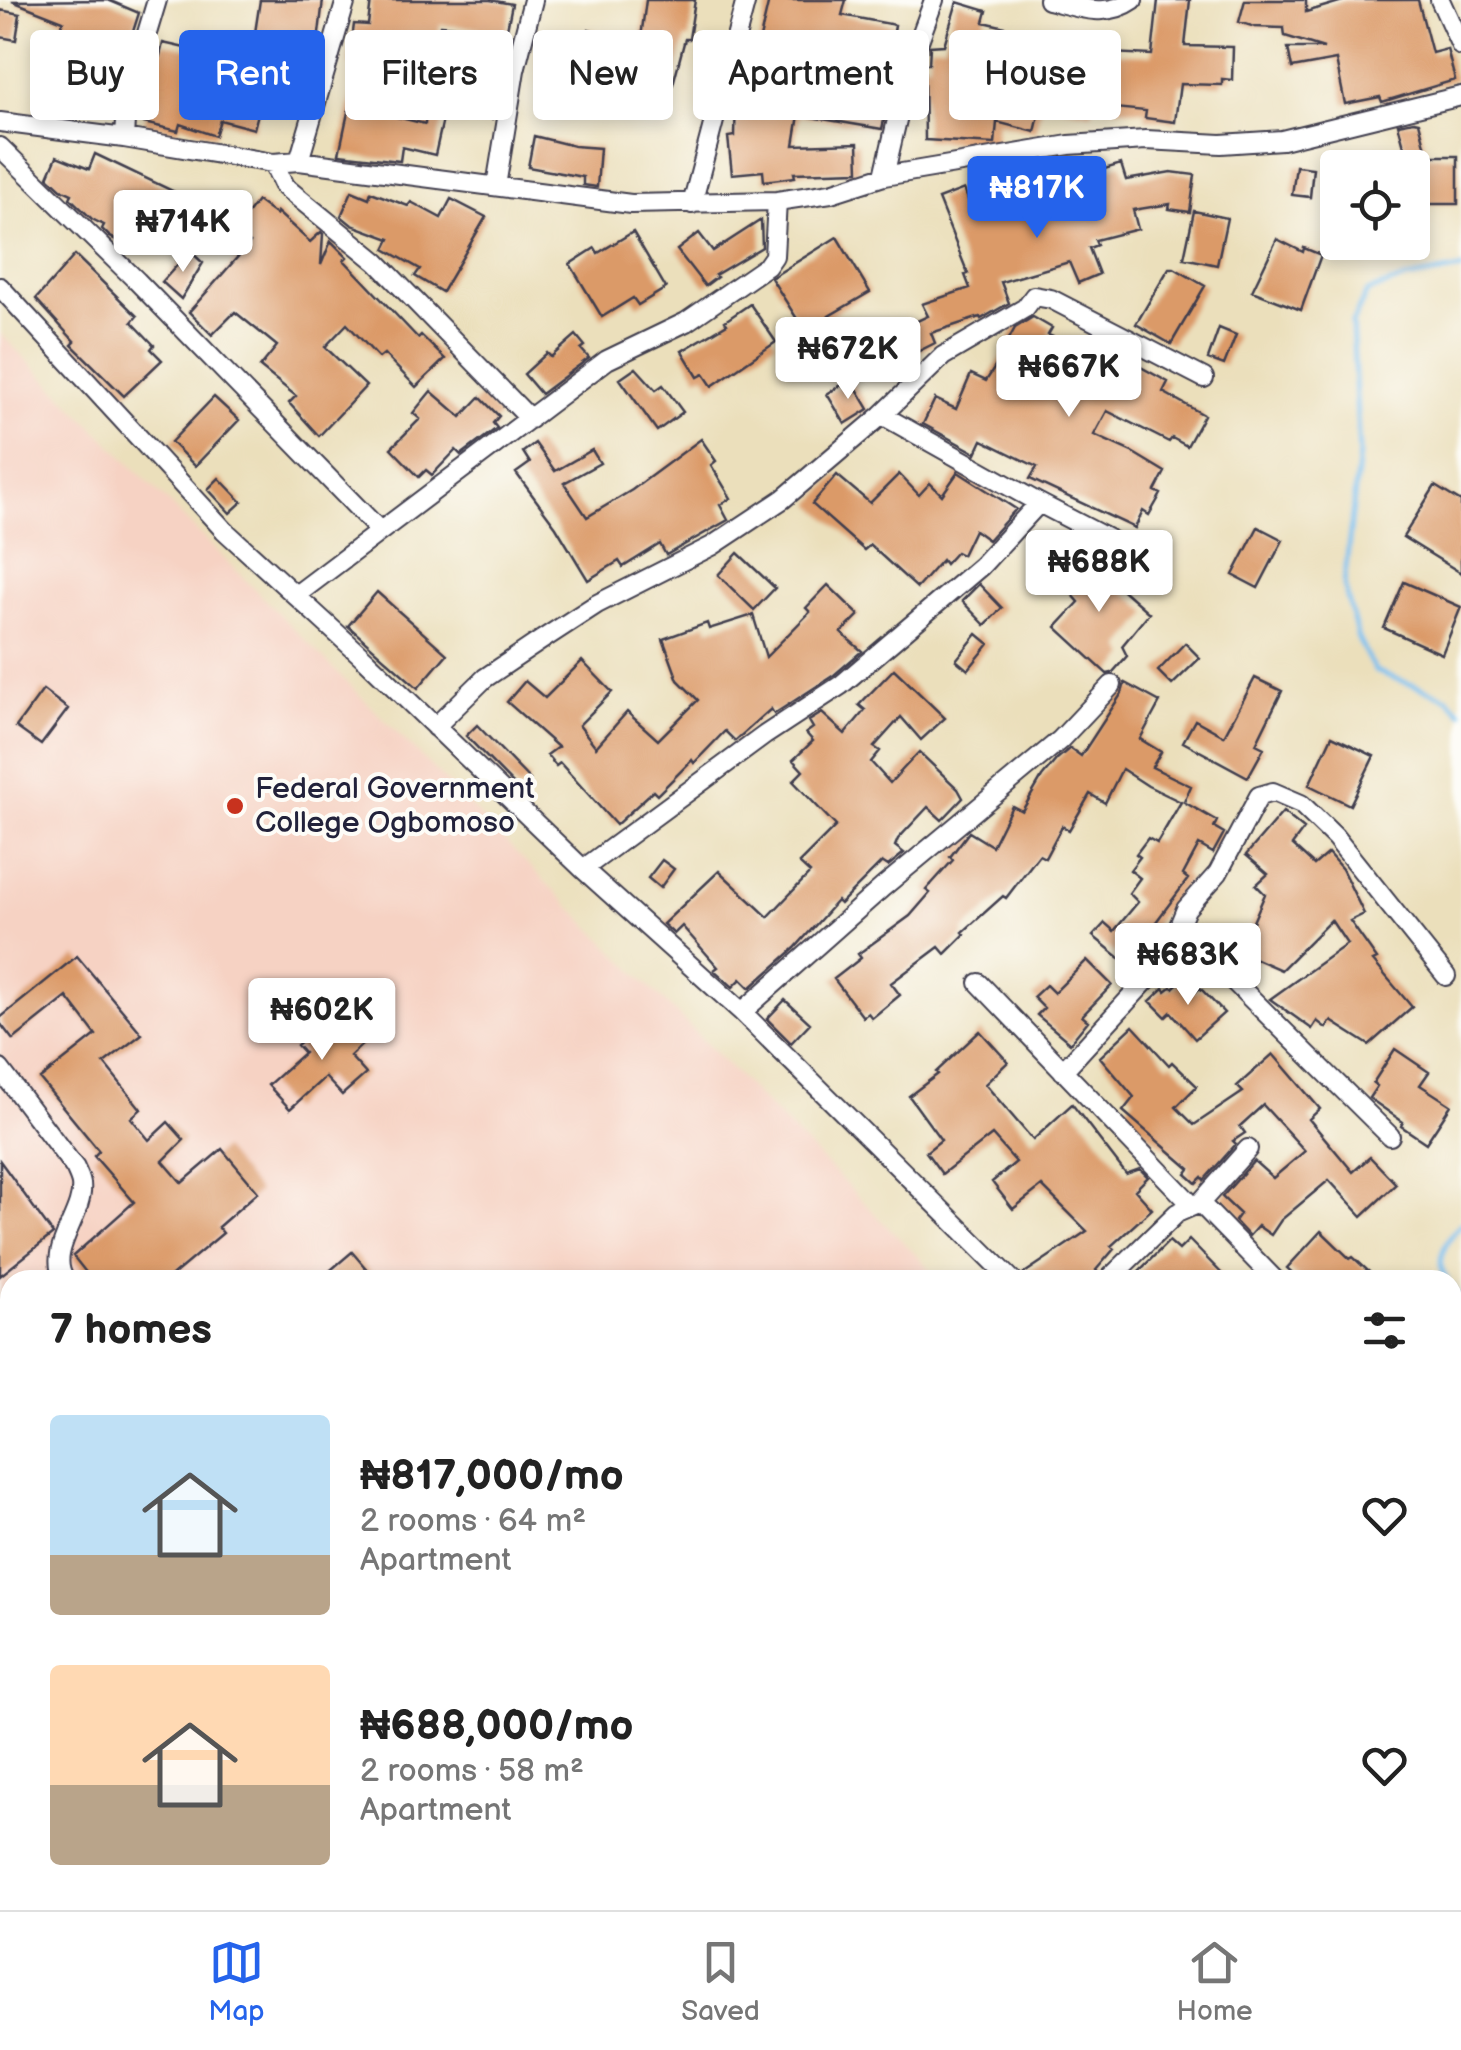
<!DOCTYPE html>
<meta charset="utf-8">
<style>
:root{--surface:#fff;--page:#f6f6f6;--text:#222;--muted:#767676;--line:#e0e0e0;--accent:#2563eb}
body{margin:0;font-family:"Balsamiq Sans",sans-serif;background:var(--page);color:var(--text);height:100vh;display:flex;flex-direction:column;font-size:38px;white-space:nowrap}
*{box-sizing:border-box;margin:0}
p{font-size:32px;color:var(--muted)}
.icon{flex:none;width:55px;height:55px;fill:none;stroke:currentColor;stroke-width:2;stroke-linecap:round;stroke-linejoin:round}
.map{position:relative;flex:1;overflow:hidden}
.side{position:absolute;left:0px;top:1270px;width:1462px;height:640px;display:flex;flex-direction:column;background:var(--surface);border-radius:30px 30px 0 0;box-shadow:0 5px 15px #0003}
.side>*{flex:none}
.guide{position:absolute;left:30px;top:30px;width:1402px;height:90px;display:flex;gap:20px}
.buttons{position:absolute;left:1320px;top:150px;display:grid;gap:20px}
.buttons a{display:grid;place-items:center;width:110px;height:110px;border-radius:10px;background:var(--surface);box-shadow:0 5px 15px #0003;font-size:50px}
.price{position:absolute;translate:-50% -85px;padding:0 22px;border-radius:10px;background:#fff;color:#222;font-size:32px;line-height:65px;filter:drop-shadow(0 2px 5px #0008)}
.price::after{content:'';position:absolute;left:50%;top:60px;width:30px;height:22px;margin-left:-15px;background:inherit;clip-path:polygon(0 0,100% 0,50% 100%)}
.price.on{background:var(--accent);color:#fff}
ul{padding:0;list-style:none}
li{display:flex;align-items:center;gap:30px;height:250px;padding:0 50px}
li span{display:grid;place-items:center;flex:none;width:280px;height:200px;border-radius:10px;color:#555}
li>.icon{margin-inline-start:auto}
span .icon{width:120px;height:120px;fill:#fffc;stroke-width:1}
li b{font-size:42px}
h2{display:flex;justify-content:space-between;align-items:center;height:120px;padding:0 50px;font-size:42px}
.pill{padding:0 35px;border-radius:10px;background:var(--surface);box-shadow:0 5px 15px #0003;font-size:35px;line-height:90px}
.pill.on{background:var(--accent);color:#fff}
.tab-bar{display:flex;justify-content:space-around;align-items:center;height:140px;border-top:2px solid var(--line);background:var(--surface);font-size:28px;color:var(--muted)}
.tab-bar a{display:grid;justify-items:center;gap:5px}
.tab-bar .on{color:var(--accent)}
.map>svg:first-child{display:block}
.built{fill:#f6d2c3}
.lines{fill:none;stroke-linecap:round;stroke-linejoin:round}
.stream{stroke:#78bff0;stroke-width:5}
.building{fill:#db9a68;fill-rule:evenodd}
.minor-casing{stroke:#403e4e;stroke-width:22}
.primary-casing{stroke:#403e4e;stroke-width:32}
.minor{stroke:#fff;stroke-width:18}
.primary{stroke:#fff;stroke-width:28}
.poi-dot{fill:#c8321e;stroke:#fdfcf7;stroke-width:4}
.labels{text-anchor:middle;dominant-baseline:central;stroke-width:8;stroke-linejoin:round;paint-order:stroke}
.poi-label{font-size:30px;fill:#22223b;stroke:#fdfcf7;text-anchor:start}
</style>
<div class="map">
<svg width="1461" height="1910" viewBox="0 0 1461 1910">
<rect width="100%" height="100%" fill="#fdfcf7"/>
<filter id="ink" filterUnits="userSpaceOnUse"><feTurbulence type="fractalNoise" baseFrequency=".01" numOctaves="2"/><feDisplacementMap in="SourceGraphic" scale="20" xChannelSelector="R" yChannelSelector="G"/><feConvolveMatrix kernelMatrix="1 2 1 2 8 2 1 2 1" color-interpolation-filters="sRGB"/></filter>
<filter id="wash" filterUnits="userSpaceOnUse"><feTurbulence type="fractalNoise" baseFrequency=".0048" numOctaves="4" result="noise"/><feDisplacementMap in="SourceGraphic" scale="40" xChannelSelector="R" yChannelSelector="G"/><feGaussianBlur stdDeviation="2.25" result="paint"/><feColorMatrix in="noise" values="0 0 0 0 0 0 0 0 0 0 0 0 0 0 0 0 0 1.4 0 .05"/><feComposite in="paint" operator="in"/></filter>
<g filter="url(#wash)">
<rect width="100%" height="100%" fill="#ebdfbb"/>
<path class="built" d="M0,333L941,1280H10V1900H1080L1068,1910H0Z"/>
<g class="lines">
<path class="stream" d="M1461,269L1405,279L1367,292L1352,323L1359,454L1344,584L1358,639L1375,671L1448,698L1461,712
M1447,1280C1433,1260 1447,1239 1461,1224
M1452,1287L1461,1300
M1452,1412L1461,1378
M1386,1910L1390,1900"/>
</g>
<g id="blocks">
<path class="building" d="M108,0L139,13L130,41L118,37L101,77L49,55L63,21L12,1Z
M260,0H323L317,51L306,50L288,110L261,102L254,129L220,120L215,136L180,124L178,131L144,123L163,43L211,54L212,51L244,60V57L251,59Z
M371,0H490L512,4L495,89L492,119L444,115L435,155L402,147L400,161L339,154L358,66L349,64L354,24L368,25ZM440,25L480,28L471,67L434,58ZM395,66L429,73L425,124L385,114Z
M646,0H695L689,39H685L668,103L622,90L620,100L547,85L553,54L580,60L589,29L640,45Z
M769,0H846L842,15L895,25L890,56L885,55L879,101L888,102L882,129L799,115L794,145L858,143L859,171L794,173L795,177L764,181L763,171L732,174L728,137L735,136L736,94H753L758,65L754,64Z
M1158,0H1190L1185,46L1233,47L1232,80L1222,79V85L1180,84L1175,122L1145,118L1146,111L1094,106L1092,113L1042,103L1035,132L997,122L995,144L925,140L924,64H929L930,46L944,45L957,2L987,11L984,22L1018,30L1014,48L1109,69L1110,53L1152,55Z
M1245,0H1306V12L1346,0H1418L1432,53L1447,49L1455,80L1382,102L1380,97L1345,104L1336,60L1292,68L1288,48H1324L1285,36L1284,28L1255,27L1239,22Z
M0,10L20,14L16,40L0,37Z
M1414,121L1419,122L1428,156H1458V204H1412V168H1410L1398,124Z
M534,136L574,146L600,148L597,187L583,185V177L528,167Z
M95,154L179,194L170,211L143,194L137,203L141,207L125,244L110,237L102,229L104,225L92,219L70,198L72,194L61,189L48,177L57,156L89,169Z
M1121,164L1126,180L1171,172L1195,175L1190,212L1169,209L1170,204L1133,210L1138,229L1095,240L1097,245L1089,248L1099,274L1078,283L1069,262L1001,282L1009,303L981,319L980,317L931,333L935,343L913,354L900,329L928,316L922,304L970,288L965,275L968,274L938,199L964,189L972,210L1018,198L1015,185L1034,180L1045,219L1099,201L1091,173Z
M1296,166L1313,168L1310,197L1292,195Z
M352,191L369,198L371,192L408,206L411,202L441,218L451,199L486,217L442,292L415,276L420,269L385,249L390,239L352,225L341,216Z
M257,201L276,215L277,212L310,242L321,232L323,234L321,265L331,241L347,257L344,260L418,338L421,335L445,359L416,387L384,354L379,358L347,324L325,347L366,386L319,436L289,403L296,396L260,367L277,346L235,312L212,335L189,312L250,243L234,231Z
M206,204L230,219L217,241L193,226Z
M1194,211L1227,218L1217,265L1184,258Z
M761,220L762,247L715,275L717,277L705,286L677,250L699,233L713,251Z
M633,232L666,288L638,305L633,298L602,317L570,264L595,248L598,253Z
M837,237L870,292L829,316L837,328L813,344L771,278Z
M1277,239L1303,252L1304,248L1321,255L1301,310L1252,291Z
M190,251L203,263L181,299L162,282Z
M75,255L137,316L132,322L154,345L151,349L162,360L124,396L72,345L75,342L36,299Z
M1169,268H1174L1205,286L1171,344L1136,324Z
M750,304L776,342L712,386L704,374L698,377L682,351L727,324L725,321Z
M1033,317L1052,328L1048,335L1086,351L1087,347L1135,369L1137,365L1168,382L1163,392L1204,415L1187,446L1172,438L1169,442L1107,411L1094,435L1132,452L1165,472L1155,491L1161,494L1149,515L1143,511L1135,528L1030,479L1037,467L982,440L976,453L923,424L935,399L956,409L971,374L986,381L1012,341L1009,339L1015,328Z
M1219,328L1236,335L1224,365L1208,359Z
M576,335L585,346L581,349L589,358L541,394L524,374L547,353L551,357Z
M636,368L656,390L663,385L683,412L657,431L620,379Z
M851,379L869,409L845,424L827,394Z
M431,391L461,417L480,397L499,416L493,423L497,428L461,455L456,450L432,475L426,470L419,477L391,448L420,419L413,413Z
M214,397L239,420L195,466L171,442Z
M701,439L716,461L711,465L731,498L720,505L728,520L666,555L660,544L623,567L619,561L588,580L556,527L516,473L530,463L523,452L535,443L555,471L592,450L600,463L564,483L587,517L632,490Z
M958,472L1016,509L988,540L974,530L962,555L956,552L945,564L942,560L917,588L870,545L864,550L812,504L837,475L870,503L899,474L919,495L930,483L942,495Z
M219,478L242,502L230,513L208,489Z
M1435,486L1461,502V573L1403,537Z
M1258,527L1283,540L1258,588L1233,575Z
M738,553L775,588L754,610L718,575Z
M1083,555L1098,573L1100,570L1149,613L1122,646L1127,656L1112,673L1107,674L1056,627L1079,602L1057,577Z
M1404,582L1461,607L1442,654L1384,628Z
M979,584L1002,608L985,625L962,601Z
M828,585L859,615L841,633L862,651L834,675L774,714L771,709L735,741L725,731L694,763L692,760L657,795L653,791L616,825L560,763L556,766L547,755L558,747L507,702L525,681L545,698L582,661L612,692L579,725L596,747L627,712L658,740L698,700L678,680L663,639L707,623L709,629L753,615L766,657L810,612L806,608Z
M377,592L447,654L418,688L348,626Z
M977,634L989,644L968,670L956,660Z
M1185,643L1200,658L1172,685L1158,671Z
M894,669L945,718L921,740L901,717L874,747L880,751L871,762L890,783L919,752L958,789L963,798L942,820L928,807L898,839L895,846L904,853L888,866L882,862L840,904L837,901L795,948L750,988L741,979L733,987L714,970L718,967L682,926L674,934L663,924L719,871L768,917L810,873L799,863L836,826L793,781L803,771L793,760L813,741L806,733L813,728L809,721L822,713L845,734L865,710L859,705Z
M1255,678L1282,691L1256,744L1264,748L1248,777L1183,742L1195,720L1224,736Z
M1125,683L1160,702L1140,739L1161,752L1152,767L1191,786L1184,802L1217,821L1214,827L1224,833L1213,853L1199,845L1183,875L1188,879L1153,926L1156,928L1143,943L1148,947L1131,967L1093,936L1105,923L1114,931L1138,902L1129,893L1140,878L1130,870L1140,857L1136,854L1148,838L1157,843L1181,802L1148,786L1122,769L1105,803L1090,794L1069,830L1062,826L1045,858L1039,855L1006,898L1003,896L963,932L965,934L945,954L939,947L891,983L900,995L872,1018L868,1013L863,1017L834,979L861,958L858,954L910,916L930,893L926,890L953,860L950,857L969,832L992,846L1012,806L1022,811L1042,777L1057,759L1070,748L1081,756L1122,693Z
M43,690L68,709L41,745L16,727Z
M477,725L530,780L519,790L466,736Z
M1332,736L1374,756L1350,805L1309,785Z
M1283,812L1304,829L1292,845L1314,865L1328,853L1342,869L1364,914L1350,921L1377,959L1373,961L1412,1007L1369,1045L1331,1021L1326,1028L1317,1021L1312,1029L1270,999L1347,944L1331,920L1281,970L1240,952L1265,894L1256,885L1268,874L1246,855Z
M662,860L674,869L660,888L648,878Z
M77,956L142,1034L104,1063L141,1109L131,1118L149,1140L168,1122L184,1140L163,1161L182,1183L222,1149L258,1192L218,1227L223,1233L167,1280H92L73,1256L134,1202L94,1156L99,1151L40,1079L96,1035L67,997L13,1040L0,1023V1018Z
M1087,960L1112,985L1082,1016L1088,1021L1070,1043L1037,1015L1044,1008L1033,997L1046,985L1054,993Z
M1182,979L1195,992L1200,988L1224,1013L1195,1039L1171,1012L1166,1017L1150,1001L1164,988L1166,991L1171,987L1173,988Z
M785,1000L810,1023L791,1043L767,1019Z
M345,1017L366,1041L350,1056L366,1074L342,1095L325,1077L290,1109L268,1085L304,1053L297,1045L321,1024L328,1032Z
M1133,1026L1169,1065L1172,1062L1197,1086L1176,1107L1194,1125L1243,1092L1237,1086L1273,1054L1320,1109L1309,1119L1353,1172L1370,1157L1396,1184L1362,1216L1329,1180L1281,1220L1271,1235L1258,1226L1249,1236L1235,1221L1240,1214L1222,1197L1254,1161L1273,1178L1305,1151L1263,1105L1240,1126L1245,1133L1233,1141L1236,1144L1204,1180L1202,1177L1196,1183L1186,1174L1190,1169L1123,1111L1134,1097L1100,1057Z
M980,1031L1008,1062L985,1084L1033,1140L1072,1104L1126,1174L1140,1169L1148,1177L1135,1190L1152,1209L1111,1246L1114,1249L1096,1270L1098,1273L1087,1280H1024L1023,1274L1087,1231L1042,1186L1013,1209L992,1182L1016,1162L992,1135L942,1174L926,1152L941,1140L909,1096L938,1074L936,1072Z
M1395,1049L1429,1072L1420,1085L1451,1105L1426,1143L1401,1126L1403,1122L1369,1098L1377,1086L1373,1083Z
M0,1161L53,1234L0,1276Z
M1321,1231L1350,1259L1353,1257L1378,1280H1300L1287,1268Z
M1189,1240L1228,1280H1148L1139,1271L1169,1241L1179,1250Z
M352,1252L376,1280H319Z"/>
</g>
</g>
<g filter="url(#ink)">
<use href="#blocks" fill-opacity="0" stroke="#403e4e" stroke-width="2.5"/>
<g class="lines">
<g class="minor-casing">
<path id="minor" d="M1048,0C1078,7 1106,19 1133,0
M1440,0L1461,46
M0,122L124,138L273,163L299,161L631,204L777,201L831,193L884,176L1069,145L1146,140L1221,144L1282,140L1461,96
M124,138L126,103L157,0
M0,147L137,281L379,530
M299,161L346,0
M273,163L284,186L377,262L530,419
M884,176L909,68L934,0
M496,186L515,70L533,0
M692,204L746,0
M0,287L224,530L366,660L583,869L742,1012L1012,1280
M882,415L1039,503L1149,560
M296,595L607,360L686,322L767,266L774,256L777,201
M435,727L485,678L540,641L597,604L712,546L783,499L882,415L943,356L1025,308L1034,296L1051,299L1204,378
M583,869L765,735L841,685L981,566L1039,503
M1180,928L1390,1136
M979,983L1192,1205
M742,1012L883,887L1060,740L1112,685
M0,1069L75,1168C77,1173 80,1178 81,1184C85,1214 45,1251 65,1280
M1063,1071L1165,960L1186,909L1218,873L1259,796L1273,792L1301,804L1335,837L1446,976
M1200,1203L1248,1149
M1108,1280L1177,1213L1200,1203L1275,1280
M0,1394L10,1406
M0,1458L10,1450
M94,1900L95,1910
M444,1910L451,1900
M733,1910L743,1900"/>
</g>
<g class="primary-casing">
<path id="primary" d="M1452,1629L1461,1622
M1452,1662L1461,1655
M1114,1910L1126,1900
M1159,1910L1170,1900"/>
</g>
<use href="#minor" class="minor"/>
<use href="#primary" class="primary"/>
</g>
</g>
<circle class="poi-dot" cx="235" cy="806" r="10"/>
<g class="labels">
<g class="poi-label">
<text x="255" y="789">Federal Government<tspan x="255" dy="34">College Ogbomoso</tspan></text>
</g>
</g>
</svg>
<div class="buttons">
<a><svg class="icon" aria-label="locate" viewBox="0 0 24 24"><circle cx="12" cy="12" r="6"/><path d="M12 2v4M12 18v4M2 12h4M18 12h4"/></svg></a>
</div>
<b class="price on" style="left:1037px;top:241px">₦817K</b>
<b class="price" style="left:183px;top:275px">₦714K</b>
<b class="price" style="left:848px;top:402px">₦672K</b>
<b class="price" style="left:1069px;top:420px">₦667K</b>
<b class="price" style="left:1099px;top:615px">₦688K</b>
<b class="price" style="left:1188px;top:1008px">₦683K</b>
<b class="price" style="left:322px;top:1063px">₦602K</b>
<div class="guide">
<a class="pill">Buy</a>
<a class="pill on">Rent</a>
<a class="pill">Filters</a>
<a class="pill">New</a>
<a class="pill">Apartment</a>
<a class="pill">House</a>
</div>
<section class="side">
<h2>7 homes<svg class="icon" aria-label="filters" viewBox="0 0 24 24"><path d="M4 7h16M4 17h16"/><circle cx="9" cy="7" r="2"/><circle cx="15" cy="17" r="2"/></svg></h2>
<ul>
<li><span style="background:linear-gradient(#bfe0f5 70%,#b9a48a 0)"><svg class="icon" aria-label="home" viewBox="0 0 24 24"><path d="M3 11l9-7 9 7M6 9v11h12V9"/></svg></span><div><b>₦817,000/mo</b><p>2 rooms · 64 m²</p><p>Apartment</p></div><svg class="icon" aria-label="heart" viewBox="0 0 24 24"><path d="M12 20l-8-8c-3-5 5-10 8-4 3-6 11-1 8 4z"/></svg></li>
<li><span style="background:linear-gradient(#ffd9b3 60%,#b9a48a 0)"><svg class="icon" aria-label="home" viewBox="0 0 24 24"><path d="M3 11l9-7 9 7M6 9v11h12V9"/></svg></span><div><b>₦688,000/mo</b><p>2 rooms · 58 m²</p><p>Apartment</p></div><svg class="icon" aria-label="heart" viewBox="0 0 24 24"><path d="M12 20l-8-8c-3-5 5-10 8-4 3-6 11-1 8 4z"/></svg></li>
</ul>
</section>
</div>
<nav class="tab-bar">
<a class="on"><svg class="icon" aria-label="map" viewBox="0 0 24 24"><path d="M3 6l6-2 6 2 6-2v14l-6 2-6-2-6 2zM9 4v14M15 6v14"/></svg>Map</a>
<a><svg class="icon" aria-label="saved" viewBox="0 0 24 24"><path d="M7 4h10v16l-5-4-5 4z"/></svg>Saved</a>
<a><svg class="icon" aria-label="home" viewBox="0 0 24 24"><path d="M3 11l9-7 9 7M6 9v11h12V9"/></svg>Home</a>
</nav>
